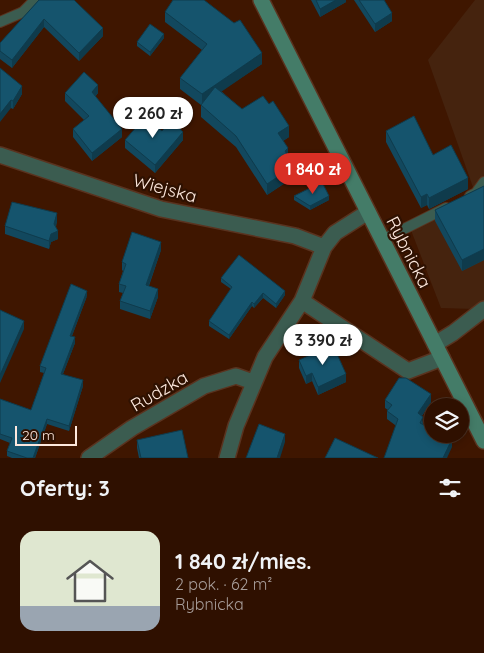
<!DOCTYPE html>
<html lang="pl">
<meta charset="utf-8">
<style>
:root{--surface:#2f1000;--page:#3b1e0f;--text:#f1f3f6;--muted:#a79d99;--line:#4a3022;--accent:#d93025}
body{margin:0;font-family:Quicksand,sans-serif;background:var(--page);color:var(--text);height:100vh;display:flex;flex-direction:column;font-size:19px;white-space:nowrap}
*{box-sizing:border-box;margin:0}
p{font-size:16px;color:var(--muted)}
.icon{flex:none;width:28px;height:28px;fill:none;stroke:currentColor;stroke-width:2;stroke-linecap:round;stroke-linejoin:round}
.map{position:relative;height:458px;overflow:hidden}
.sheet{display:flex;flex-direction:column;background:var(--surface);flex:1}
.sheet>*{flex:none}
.tools{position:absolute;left:424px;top:398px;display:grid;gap:10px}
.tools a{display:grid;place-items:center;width:45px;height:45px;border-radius:50%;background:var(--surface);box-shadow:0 2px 8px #0003,0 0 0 1px var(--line);font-size:25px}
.scale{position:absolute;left:15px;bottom:12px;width:62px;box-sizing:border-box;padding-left:5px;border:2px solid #fde8dd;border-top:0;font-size:14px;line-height:18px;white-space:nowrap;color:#fde8dd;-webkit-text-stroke:4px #2e1101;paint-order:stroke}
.price{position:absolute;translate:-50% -42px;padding:0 11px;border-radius:18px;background:#fff;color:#222;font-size:16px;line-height:32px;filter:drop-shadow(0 1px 2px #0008)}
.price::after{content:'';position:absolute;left:50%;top:30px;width:15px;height:11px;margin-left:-8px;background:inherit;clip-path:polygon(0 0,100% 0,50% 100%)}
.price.on{background:var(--accent);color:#fff}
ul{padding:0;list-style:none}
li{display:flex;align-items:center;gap:15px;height:125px;padding:0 20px}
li+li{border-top:1px solid var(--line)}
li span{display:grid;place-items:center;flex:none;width:140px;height:100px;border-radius:15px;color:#555}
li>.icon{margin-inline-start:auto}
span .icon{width:60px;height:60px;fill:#fffc;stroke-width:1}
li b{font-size:21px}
h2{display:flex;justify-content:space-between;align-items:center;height:60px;padding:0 20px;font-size:21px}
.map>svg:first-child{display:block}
.built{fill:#45230e}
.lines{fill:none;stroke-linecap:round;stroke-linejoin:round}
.lane-casing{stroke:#5a331f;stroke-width:12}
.street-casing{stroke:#5a331f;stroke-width:18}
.secondary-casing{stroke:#5a331f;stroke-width:18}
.lane{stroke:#3b5c50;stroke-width:10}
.street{stroke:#3b5c50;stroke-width:15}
.secondary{stroke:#447c68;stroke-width:15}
.wall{fill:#12485e}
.shaded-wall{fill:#0f3b4c}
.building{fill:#15546d;stroke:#0f3b4c}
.labels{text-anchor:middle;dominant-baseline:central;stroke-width:4.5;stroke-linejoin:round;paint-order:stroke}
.street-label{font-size:18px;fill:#fde8dd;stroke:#2e1101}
</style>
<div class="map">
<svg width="484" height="458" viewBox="0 0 484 458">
<rect width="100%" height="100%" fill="#3f1600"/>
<path class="built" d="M475,0H484V301L475,309L441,308L409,225L474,190L428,60Z"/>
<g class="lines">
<g class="lane-casing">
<path id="lane" d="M0,22L23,12L35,0
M470,196L476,193L484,182
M382,240L446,208"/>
</g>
<g class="street-casing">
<path id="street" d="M0,155L161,209L295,236L324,247
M302,301L408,371L442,358
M435,344L453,333L484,309
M89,458L132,428L204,386L236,376L253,382
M227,458L236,426L265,357L302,301L324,247L335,233L368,212"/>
</g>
<g class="secondary-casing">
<path id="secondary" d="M261,0L484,441"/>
</g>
<use href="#lane" class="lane"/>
<use href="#street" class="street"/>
<use href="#secondary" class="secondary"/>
</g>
<path class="wall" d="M39,0L103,36L79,61L44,27L12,68L0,59V43Z
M311,0H346V2L320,17Z
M354,0H384L392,21L375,32Z
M165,12L262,64L221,91L242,109L289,137L283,141L294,177L267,195L236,147L201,117V105L180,89V78L202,50L165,22Z
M164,38L150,56L137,46V42Z
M0,68L22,94L13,109L11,108Z
M65,93H98L95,97L122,137L92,161L73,137V129L84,120L65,101Z
M162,131L183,140L155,173L125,148V140Z
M386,131L433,155L468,189L429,209L427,205L421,208L386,142Z
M484,186V260L462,271L435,221V210Z
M294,196L329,200L310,210L294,200Z
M57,221L56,227L58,239L51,242L49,249L5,234V226Z
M161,250L149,286L158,297L150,319L120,309V301L123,293L119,292V284L123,271L122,270V262Z
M221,278L285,295L276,308L263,298L254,308L252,306L229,339L209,326V321L231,289L221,282Z
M87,296L72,336L75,343L63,374L83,386L69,431L47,424L35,458H12L7,456V451L10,443L0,439V399L31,410L44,373L40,372V366Z
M299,360L346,382L318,395L312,381L306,384L299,368Z
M385,400L431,402L422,416L423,424L452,447L395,425L387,419V411L388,410L385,408Z
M137,440L188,458H139L137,448Z"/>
<path class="shaded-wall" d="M336,0H346V2L320,17V9Z
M392,13V21L375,32V24Z
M44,19V27L12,68V60Z
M103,28V36L79,61V53Z
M164,34V38L150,56V52Z
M262,53V64L202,105V94Z
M98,85V93L92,100V92Z
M22,86V94L13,109V101Z
M11,100V108L0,122V114Z
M289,126V137L278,144V133Z
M122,129V137L92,161V153Z
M183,132V140L155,173V165Z
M288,148V160L285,151Z
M294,166V177L267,195V184Z
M468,178V189L429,209V198Z
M427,194V205L421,208V197Z
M329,196V200L310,210V206Z
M57,213V221L54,232V224Z
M58,231V239L51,242L49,249V241L51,234Z
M161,242V250L146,293V285Z
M484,249V260L462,271V260Z
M158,289V297L150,319V311Z
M87,291V296L70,341V336Z
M285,291V295L276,308V304Z
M263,293V298L254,308V304Z
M252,302V306L229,339V335Z
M24,321V329L0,383V375Z
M75,337V343L61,379V374Z
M312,373V381L306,384V376Z
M346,374V382L318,395V387Z
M83,380V386L69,431V426Z
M431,394V402L418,421V413Z
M47,419V424L35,458H33Z
M285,434V442L280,458H277Z
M452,439V447L447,458H443Z"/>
<path class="building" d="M39,0H74L103,28L79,53L44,19L12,60L0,51V43Z
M173,0H204L234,23L240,20L262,53L202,94L180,78L207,44L165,12Z
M316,0H336L320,9Z
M359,0H384L392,13L375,24Z
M150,24L164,34L150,52L137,42Z
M0,68L22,86L13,101L11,100L0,114Z
M84,72L98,85L92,92L122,129L92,153L73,129L89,116L65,93Z
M215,87L242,109L263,96L269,104L273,101L289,126L278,133L288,148L285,151L294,166L267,184L236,136L201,105Z
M414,116L433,155L451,145L468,178L429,198L427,194L421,197L386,131Z
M145,117L162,131L171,121L183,132L155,165L125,140Z
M322,182L329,196L310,206L294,196Z
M484,186V249L462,260L435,210Z
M12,202L57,213L54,224L58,231L51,234L49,241L5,226Z
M132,232L161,242L146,285L158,289L150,311L120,301L126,286L119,284L126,264L122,262Z
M239,255L285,291L276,304L263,293L254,304L252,302L229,335L209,321L232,287L221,278Z
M71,284L87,291L70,336L75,337L61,374L83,380L69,426L47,419L33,458H27L7,451L12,438L0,434V399L31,410L46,368L40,366Z
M0,310L24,321L0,375Z
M333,345L346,374L318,387L312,373L306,376L299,360Z
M399,378H406L431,394L418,413L423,417L420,423L432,429V434H442L452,439L443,458H384L398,419L387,411L392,405L385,400Z
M259,424L285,434L277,458H246Z
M182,430L188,458H141L137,440Z
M335,438L378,458H325Z"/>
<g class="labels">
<g class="street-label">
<text transform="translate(165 188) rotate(15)">Wiejska</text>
<text transform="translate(409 252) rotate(63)">Rybnicka</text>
<text transform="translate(159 391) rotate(-30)">Rudzka</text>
</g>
</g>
</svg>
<div class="tools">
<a><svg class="icon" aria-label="layers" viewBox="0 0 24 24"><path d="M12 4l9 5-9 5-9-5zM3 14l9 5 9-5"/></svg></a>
</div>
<div class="scale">20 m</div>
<b class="price" style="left:153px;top:139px">2 260 zł</b>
<b class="price on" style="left:313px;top:195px">1 840 zł</b>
<b class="price" style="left:323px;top:366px">3 390 zł</b>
</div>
<section class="sheet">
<h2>Oferty: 3<svg class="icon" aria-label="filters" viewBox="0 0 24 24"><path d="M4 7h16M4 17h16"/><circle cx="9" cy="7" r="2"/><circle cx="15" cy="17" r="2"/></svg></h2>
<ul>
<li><span style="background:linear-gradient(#dfe7d0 75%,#9aa5b1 0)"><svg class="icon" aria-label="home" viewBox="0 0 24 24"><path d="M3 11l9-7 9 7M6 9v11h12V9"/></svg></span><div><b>1 840 zł/mies.</b><p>2 pok. · 62 m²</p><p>Rybnicka</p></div></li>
</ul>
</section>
